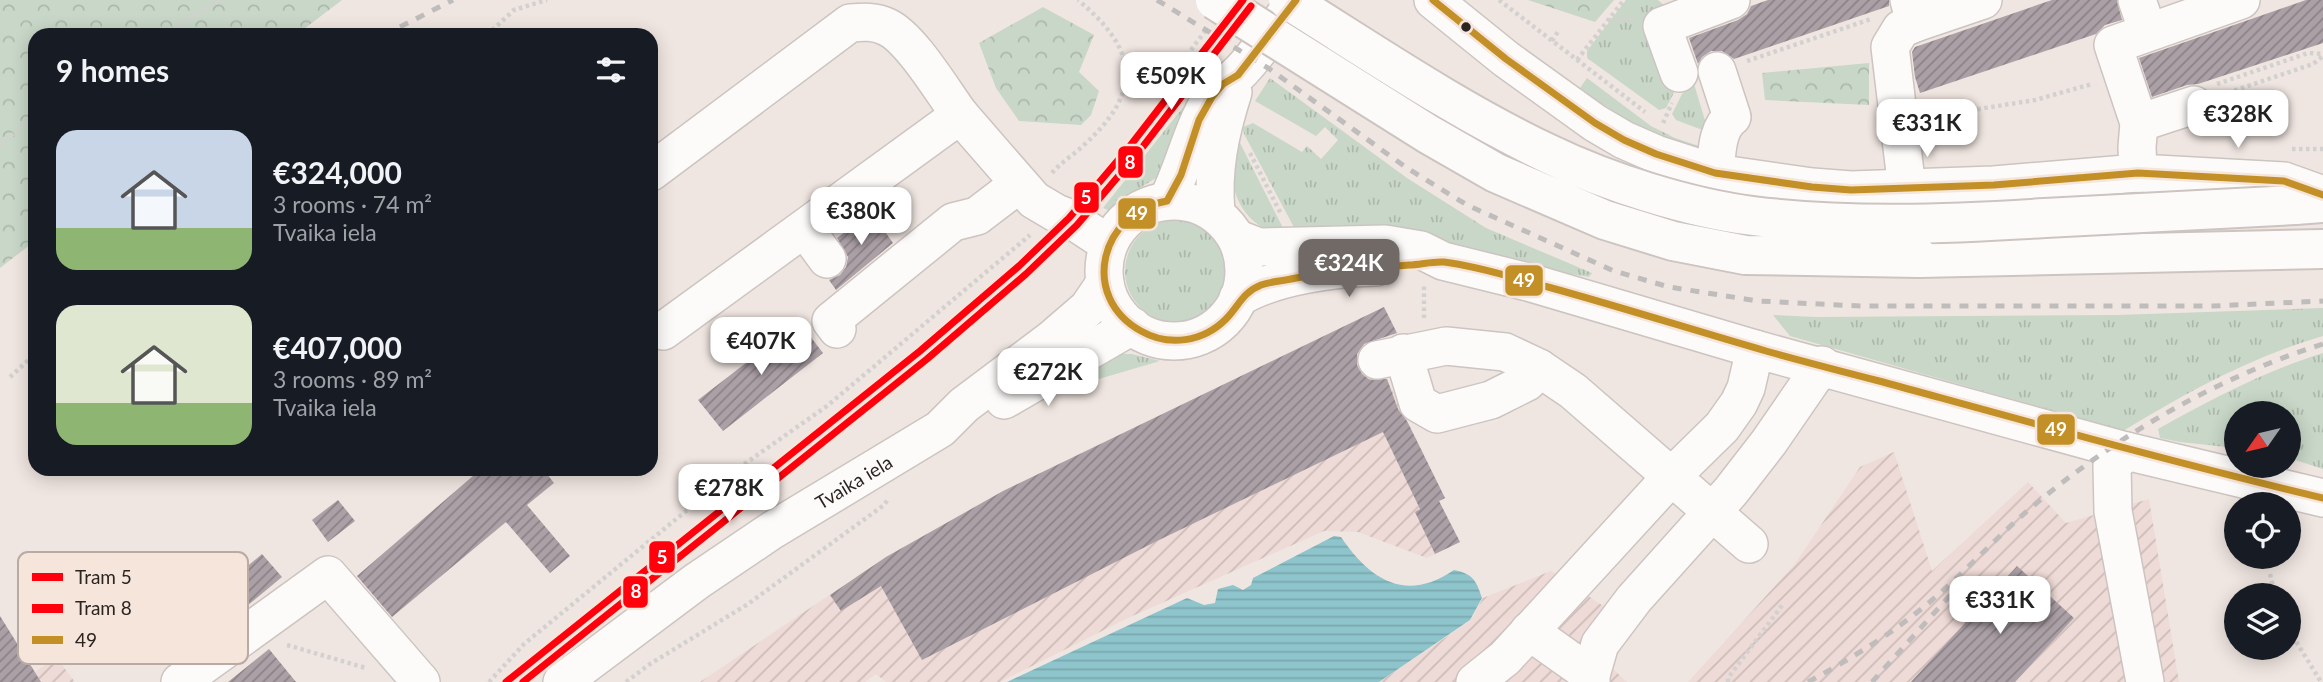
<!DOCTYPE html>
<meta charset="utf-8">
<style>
:root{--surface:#171b24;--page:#20242c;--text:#f1f3f6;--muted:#9ea1a6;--accent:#706965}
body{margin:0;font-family:Lato,sans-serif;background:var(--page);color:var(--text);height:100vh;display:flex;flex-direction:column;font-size:26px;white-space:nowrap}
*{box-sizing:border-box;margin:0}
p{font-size:23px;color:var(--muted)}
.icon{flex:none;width:38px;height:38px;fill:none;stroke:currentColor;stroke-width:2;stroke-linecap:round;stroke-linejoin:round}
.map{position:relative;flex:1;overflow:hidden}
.sheet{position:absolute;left:28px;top:28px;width:630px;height:448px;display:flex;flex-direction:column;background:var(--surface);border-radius:21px;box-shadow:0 4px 18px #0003}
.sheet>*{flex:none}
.needle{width:46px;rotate:236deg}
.controls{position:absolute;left:2224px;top:401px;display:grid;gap:14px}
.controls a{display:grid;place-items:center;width:77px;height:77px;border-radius:50%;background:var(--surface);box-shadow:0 4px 18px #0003;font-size:35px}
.price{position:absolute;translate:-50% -60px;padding:0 16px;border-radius:14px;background:#fff;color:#222;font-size:23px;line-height:46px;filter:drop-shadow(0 2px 4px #0008)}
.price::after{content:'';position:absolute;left:50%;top:42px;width:21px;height:16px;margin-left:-10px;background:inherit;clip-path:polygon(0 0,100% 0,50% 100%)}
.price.selected{background:var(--accent);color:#fff}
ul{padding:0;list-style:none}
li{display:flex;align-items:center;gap:21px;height:175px;padding:0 28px}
li span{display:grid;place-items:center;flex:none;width:196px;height:140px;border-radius:21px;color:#555}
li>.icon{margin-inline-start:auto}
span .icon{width:84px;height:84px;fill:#fffc;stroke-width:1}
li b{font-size:30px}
h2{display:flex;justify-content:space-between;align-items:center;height:84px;padding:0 28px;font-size:30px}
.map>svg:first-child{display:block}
.industrial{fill:url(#industrial-furrows)}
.grass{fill:url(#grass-tufts)}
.forest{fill:url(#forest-crowns)}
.water{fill:url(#water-rules)}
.building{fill:url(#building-hatch)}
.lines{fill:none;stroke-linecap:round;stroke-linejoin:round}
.minor-casing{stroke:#ccc4c0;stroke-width:40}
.major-casing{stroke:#ccc4c0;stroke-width:42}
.path{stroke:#d3d1cf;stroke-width:4.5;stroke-dasharray:3.5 3.5;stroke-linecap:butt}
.minor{stroke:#fdfbfa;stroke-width:37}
.major{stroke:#fdfbfa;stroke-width:38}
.rail{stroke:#bfbcbc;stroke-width:5;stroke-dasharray:9 9;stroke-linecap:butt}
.major-bridge-casing{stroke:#ccc4c0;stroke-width:42;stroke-linecap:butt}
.major-bridge{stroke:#fdfbfa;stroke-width:38}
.bus-1-casing{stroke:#f6e5db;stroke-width:12}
.bus-1{stroke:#c29026;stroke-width:7}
.tram-1-casing{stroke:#f6e5db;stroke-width:12}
.tram-2-casing{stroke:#f6e5db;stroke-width:12}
.tram-1{stroke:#ff000c;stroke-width:7}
.tram-2{stroke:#ff000c;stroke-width:7}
.bus-dot{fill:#2b2522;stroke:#f6e5db;stroke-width:2.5}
.labels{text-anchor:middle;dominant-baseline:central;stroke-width:7;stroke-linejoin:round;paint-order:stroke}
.street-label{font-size:19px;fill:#2b2522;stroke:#f6e5db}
.key{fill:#f6e5db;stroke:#b9aba4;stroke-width:2}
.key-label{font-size:19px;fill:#2b2522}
.line-badge{stroke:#f6e5db;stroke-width:2.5}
.badge-label{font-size:19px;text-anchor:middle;font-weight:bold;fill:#fff}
</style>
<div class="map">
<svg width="2323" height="682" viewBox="0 0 2323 682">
<defs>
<pattern id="industrial-furrows" width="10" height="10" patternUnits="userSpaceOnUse" patternTransform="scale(1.75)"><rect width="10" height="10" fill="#eedad6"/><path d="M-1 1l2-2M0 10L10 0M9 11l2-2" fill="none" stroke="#ccbbb7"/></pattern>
<pattern id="grass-tufts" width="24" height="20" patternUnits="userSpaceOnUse" patternTransform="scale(1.75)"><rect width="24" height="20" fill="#c8d7c7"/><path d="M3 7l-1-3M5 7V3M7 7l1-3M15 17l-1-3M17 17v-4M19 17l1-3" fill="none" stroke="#acb8ab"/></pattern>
<pattern id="forest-crowns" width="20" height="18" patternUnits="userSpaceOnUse" patternTransform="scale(1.75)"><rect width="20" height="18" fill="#c8d7c7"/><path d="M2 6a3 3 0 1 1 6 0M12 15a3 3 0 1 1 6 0" fill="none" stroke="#acb8ab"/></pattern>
<pattern id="water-rules" width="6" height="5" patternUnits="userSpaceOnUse" patternTransform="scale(1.75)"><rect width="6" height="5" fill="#8ec4cb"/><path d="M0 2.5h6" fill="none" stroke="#7ba8ae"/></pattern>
<pattern id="building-hatch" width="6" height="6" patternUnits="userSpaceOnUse" patternTransform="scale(1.75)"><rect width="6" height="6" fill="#aba0a6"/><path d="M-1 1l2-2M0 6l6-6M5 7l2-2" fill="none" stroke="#8b8287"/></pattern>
</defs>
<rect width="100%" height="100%" fill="#f0e6e1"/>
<path class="industrial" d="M1358,320L1445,498L1439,501L1460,542L1427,558L1358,532L1324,531L1128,618L1000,682H886L876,674L865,682H700L886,557Z
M1894,452L1932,571L2028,482L2066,523L2149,499L2179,682H1688L1795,564L1860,467Z
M1551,571L1633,626L1611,667L1627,682H1379L1470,621L1483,598Z
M0,616L35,672L56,657L75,682H0Z"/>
<path class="grass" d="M1626,0H1658L1665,6L1680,81L1666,108L1659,110L1587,58V51Z
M1219,62L1221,64L1192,105L1166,165L1156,178L1120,200L1108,210L1103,208Z
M1270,78L1407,178L1486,228L1592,273L1589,277L1296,231L1244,134L1243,127L1253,123L1302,152L1307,146L1321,159L1338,140L1325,127L1316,136L1255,101Z
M1587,78L1651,126L1675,138L1702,147L1699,153C1652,135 1620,118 1580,88Z
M1694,84L1707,127L1705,131L1676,120L1672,114L1682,94Z
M1240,143L1283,228V232C1242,232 1219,177 1240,143Z
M1125 271a51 51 0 1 1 102 0a51 51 0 1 1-102 0Z
M2323,308V336C2253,356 2185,393 2123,431L1790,336L1773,315L1816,317L2117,315Z
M2323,353V469L2289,458V413H2236V448L2180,442L2160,438L2158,429C2210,400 2265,371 2323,353Z
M1116,354H1132L1160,361L1041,396Z"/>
<path class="forest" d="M0,0H342L296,35H35V241L0,268Z
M1528,0H1614L1595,22Z
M1043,7L1094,35L1079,72L1099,91L1091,115L1081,125L1019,121L996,88L979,43Z
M1869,63V105L1765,100L1762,73Z"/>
<path class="water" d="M1334,536L1341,537C1370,580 1406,603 1454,570C1473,574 1476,580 1482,598L1470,620L1379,682H1007L1187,598L1204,605L1215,603L1218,589L1233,585L1243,590L1251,585L1253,578Z"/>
<path class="building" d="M1768,0H1889V6L1734,59L1722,51H1711L1702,57L1698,64L1689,38L1738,20L1747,14L1751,6Z
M2052,0H2117L2122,20L2105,25L2096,34L1920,93L1915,77L1912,52L1915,47Z
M2306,0H2323V43L2198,84L2187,85L2152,97L2139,58Z
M871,212L893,243L836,290L829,280L840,275L846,267L848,257L837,238Z
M1384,307L1397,333L1364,344L1357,354V365L1362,374L1370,380L1387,379L1398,409L1407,421L1445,498L1439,501L1460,542L1435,554L1415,512L1420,509L1383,432L1157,541L922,660L881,586L841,611L830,595L886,557L1003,491Z
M799,322L823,353L723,431L698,400Z
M481,469H543L554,483L527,505L570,556L550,573L506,522L392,617L357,576Z
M338,500L355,521L328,542L312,520Z
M262,554L282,577L229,621L209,598Z
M2017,566L2074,618L2015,682H1911Z
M0,616L41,682H0Z
M269,649L296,682H228Z"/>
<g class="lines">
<g class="minor-casing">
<g id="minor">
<path d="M1433,0L1506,59L1595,123L1624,140L1656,154L1715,173L1812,187L1851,190L1994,185L2138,173L2284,181L2323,195"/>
<path d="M2137,0L2148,32"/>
<path d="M1915,23L1983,0"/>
<path d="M1679,73L1662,26L1731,0"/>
<path d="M2139,123L2194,105"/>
<path d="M651,172L850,23C863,22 875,21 887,27C911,38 943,92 960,115"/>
<path d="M1715,173C1717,155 1716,129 1732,117L1717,71"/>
<path d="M2138,173L2137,147L2139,123L2113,45L2241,0"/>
<path d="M1907,189L1890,47L1901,29L1915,23L1909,0"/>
<circle cx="1174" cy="271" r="70"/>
<path d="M1167,201C1184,168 1191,131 1210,100C1217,88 1228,84 1238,74C1255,58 1274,29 1289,10"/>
<path d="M1216,213C1212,170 1220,133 1233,92"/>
<path d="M805,229L827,259"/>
<path d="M1238,239L1259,247L1385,244L1421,250L1443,261L1528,282L1755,349L2126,451L2323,498"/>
<path d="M1238,298C1274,276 1334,268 1376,267"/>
<path d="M837,329L831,321L953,222L977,216L1019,184"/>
<path d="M663,331L960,115L1034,200L1056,213L1069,218L1098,237L1110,241"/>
<path d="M1403,353L1418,403L1437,414L1491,400L1527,382L1539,368"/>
<path d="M1377,360L1446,346L1505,352L1539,368L1573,391L1749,544"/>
<path d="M1004,400L1132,326"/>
<path d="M2126,451L2112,466L2113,511L2145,682"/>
<path d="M1529,631L1591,675"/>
<path d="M180,682L328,575L421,682"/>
<path id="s1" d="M562,682L697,581L771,531L940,429L964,405L1052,339L1088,308L1105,283"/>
<path d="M1475,682L1505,658L1671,477L1722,427L1739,403L1746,388L1755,349"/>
<path d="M1591,682V675L1600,644L1634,599L1731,491L1769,442L1822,365"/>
</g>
</g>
<g class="major-casing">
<path id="major" d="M2295,205L2323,203
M1919,258L2323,249"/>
</g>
<path class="path" d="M1499,0L1645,112
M1608,20H1634
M163,35L220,0
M487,35L514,10L547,0
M1552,41L1559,30
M1577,60L1624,0
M1747,61L1871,19
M1170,78L1206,30
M2217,84L2308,53L2323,54
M2221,95L2313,64L2323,56
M1929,117L2035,100L2092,84
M1663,123L1672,103
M0,145L35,115
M2292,149H2323
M1250,153L1281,214
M1052,173C1061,162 1075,154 1085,144C1144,90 1137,49 1078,0
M1424,318V285
M10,377L35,354
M2270,574L2275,595
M2289,630L2321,682
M287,645L366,668
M489,682L524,644L736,470L827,406L1030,235
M626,682L650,664L748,604L884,505L889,498
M1728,682V678L1783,604"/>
<use href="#minor" class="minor"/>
<use href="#major" class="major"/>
<path class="rail" d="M1157,0L1268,68L1407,168L1467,205L1614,271L1669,287L1758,301L1860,306H2213L2323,301
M384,35L453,0
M1808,682C1847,661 1885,638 1920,610C1960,578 1994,539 2033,506C2118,435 2218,377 2323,344
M1872,682L1954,591"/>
<g class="major-bridge-casing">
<path id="major-bridge" d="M1215,0L1428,134L1496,173L1605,220L1673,241L1745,255L1919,258
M1288,0C1373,53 1458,111 1549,154C1607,182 1689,208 1753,216C1850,228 1948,224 2045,218C2129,214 2212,209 2295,205"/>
</g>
<use href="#major-bridge" class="major-bridge"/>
<g class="bus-1-casing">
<path id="bus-1" d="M1296,0L1238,75L1223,84L1212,97L1199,120L1181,175L1167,201C1100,212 1079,297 1141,331C1169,347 1203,342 1226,319C1238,307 1243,292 1261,285C1272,281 1284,281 1296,278C1334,271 1370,268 1409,265C1420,265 1432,261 1444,262C1478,266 1514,278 1548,287C1621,307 1693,330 1766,351C1805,362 1844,372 1883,382C2029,422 2175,463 2323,498
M1433,0L1506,59L1595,123L1624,140L1656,154L1715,173L1812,187L1851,190L1994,185L2138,173L2284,181L2323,195"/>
</g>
<use href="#bus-1" class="bus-1"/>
<g class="tram-1-casing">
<path id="tram-1" d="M506,682L920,351L1019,266L1069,218L1130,146L1243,0"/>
</g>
<g class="tram-2-casing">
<path id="tram-2" d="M523,682L927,359L1026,274L1077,225L1138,153L1251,6"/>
</g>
<use href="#tram-1" class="tram-1"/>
<use href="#tram-2" class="tram-2"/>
</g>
<circle class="bus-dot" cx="1466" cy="27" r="6"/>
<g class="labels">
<g class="street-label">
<text stroke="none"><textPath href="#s1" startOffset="354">Tvaika iela</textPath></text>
</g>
</g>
<rect x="18" y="552" width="230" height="112" rx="10" class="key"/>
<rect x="32" y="573" width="31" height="8" fill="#ff000c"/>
<rect x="32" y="604" width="31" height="9" fill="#ff000c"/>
<rect x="32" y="636" width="31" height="8" fill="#c29026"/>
<g class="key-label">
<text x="75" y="584">Tram 5</text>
<text x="75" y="615">Tram 8</text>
<text x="75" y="647">49</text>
</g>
<g class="line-badge">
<rect x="1117" y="145" width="27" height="34" rx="7" fill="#ff000c"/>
<rect x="1073" y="181" width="27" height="33" rx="7" fill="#ff000c"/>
<rect x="1117" y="197" width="40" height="33" rx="7" fill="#c29026"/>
<rect x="1504" y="264" width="40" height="33" rx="7" fill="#c29026"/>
<rect x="2036" y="413" width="40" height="33" rx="7" fill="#c29026"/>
<rect x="648" y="540" width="28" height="34" rx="7" fill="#ff000c"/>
<rect x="622" y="575" width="27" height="34" rx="7" fill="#ff000c"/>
</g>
<g class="badge-label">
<text x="1130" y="169">8</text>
<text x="1086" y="204">5</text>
<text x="1137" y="220">49</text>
<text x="1524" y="287">49</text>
<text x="2056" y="436">49</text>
<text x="662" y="564">5</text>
<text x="636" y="598">8</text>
</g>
</svg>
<div class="controls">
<a><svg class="needle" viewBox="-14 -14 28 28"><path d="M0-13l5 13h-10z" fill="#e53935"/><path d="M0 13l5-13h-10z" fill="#9ea1a6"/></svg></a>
<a><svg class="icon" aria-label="locate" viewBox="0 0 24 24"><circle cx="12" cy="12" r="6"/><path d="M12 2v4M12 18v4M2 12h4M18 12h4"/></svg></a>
<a><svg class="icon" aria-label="layers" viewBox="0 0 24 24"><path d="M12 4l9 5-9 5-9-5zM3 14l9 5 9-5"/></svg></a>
</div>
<b class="price" style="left:1171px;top:112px">€509K</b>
<b class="price" style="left:2238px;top:150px">€328K</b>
<b class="price" style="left:1927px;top:159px">€331K</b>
<b class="price" style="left:861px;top:247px">€380K</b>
<b class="price selected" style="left:1349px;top:299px">€324K</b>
<b class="price" style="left:761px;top:377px">€407K</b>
<b class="price" style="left:1048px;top:408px">€272K</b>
<b class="price" style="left:729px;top:524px">€278K</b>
<b class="price" style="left:2000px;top:636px">€331K</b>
<section class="sheet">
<h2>9 homes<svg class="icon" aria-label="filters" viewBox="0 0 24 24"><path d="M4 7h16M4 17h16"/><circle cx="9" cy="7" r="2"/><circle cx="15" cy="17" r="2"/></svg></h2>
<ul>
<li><span style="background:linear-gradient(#c9d6e8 70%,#8fb573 0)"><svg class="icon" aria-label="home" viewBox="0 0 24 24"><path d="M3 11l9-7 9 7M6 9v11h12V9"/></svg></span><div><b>€324,000</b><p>3 rooms · 74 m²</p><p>Tvaika iela</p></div></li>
<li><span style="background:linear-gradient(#dfe7d0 70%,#8fb573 0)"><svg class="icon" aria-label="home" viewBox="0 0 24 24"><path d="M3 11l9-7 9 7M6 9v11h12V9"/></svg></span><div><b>€407,000</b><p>3 rooms · 89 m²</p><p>Tvaika iela</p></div></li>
</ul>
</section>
</div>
